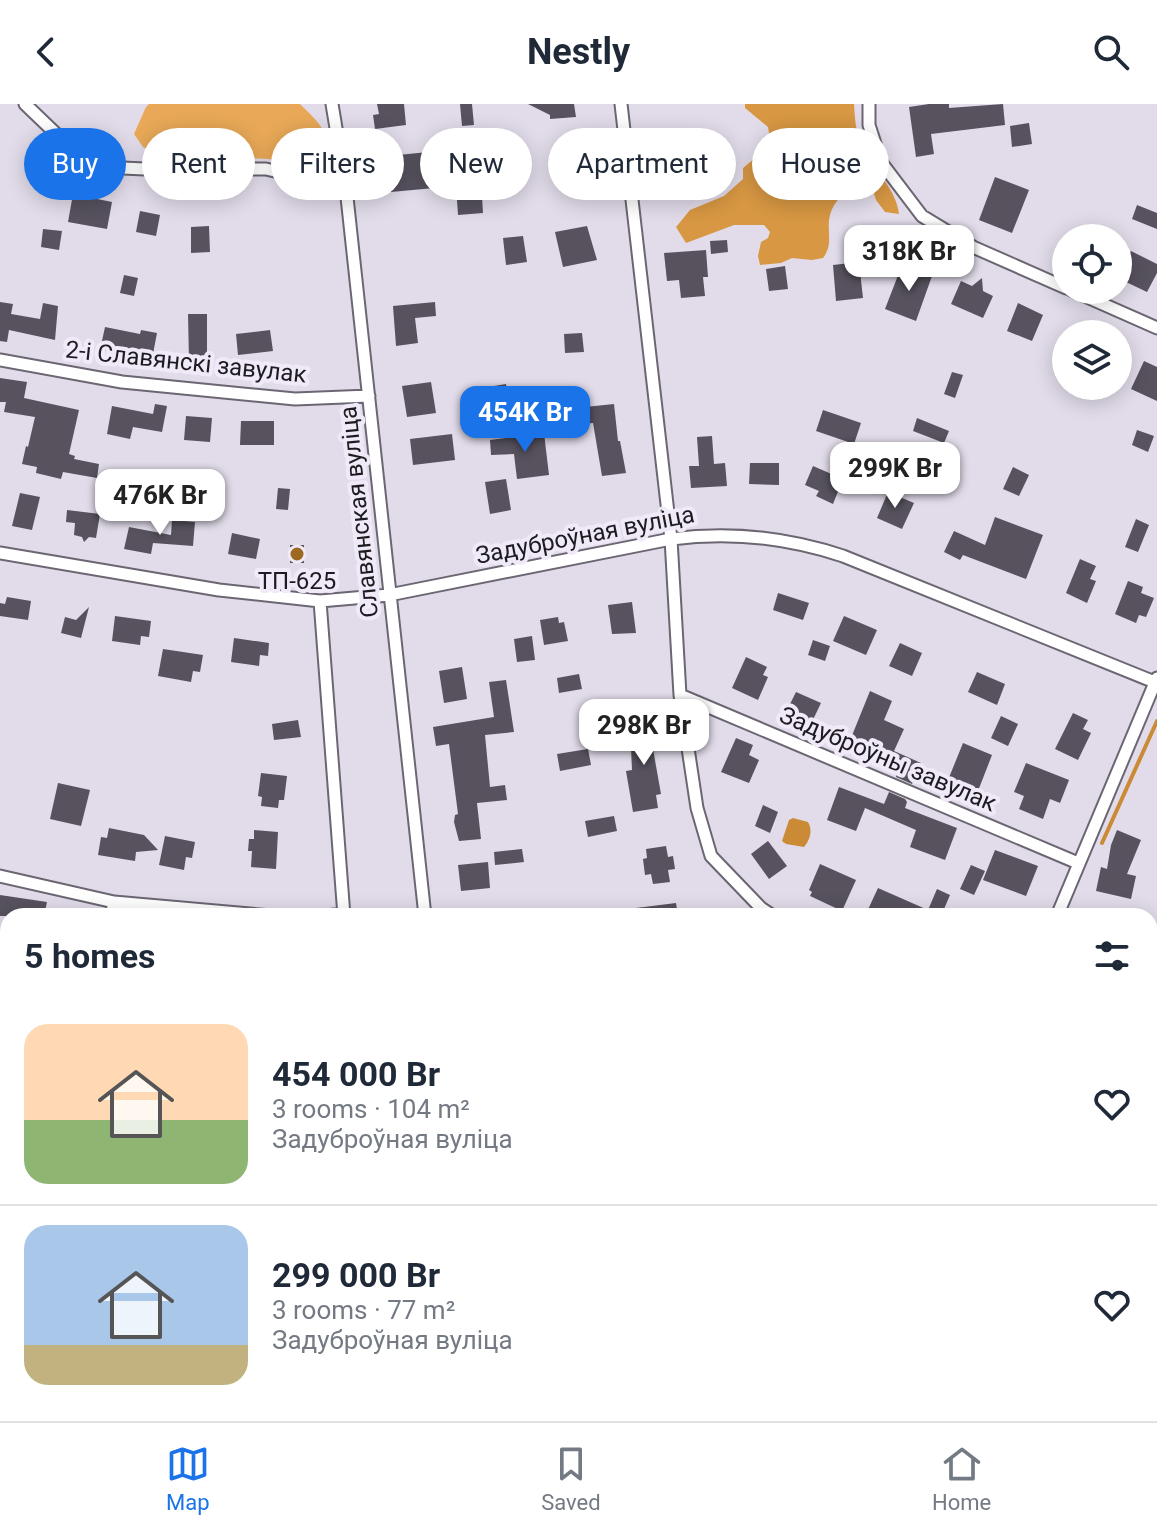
<!DOCTYPE html>
<meta charset="utf-8">
<style>
:root{--surface:#fff;--page:#f6f6f7;--text:#1f2937;--muted:#747a83;--line:#e0e1e3;--accent:#1a73e8}
body{margin:0;font-family:Roboto,sans-serif;background:var(--page);color:var(--text);height:100vh;display:flex;flex-direction:column;font-size:30px;white-space:nowrap}
*{box-sizing:border-box;margin:0}
p{font-size:26px;color:var(--muted)}
.icon{flex:none;width:44px;height:44px;fill:none;stroke:currentColor;stroke-width:2;stroke-linecap:round;stroke-linejoin:round}
.map{position:relative;flex:1;overflow:hidden}
.sheet{position:absolute;left:0px;top:804px;width:1158px;height:514px;display:flex;flex-direction:column;background:var(--surface);border-radius:24px 24px 0 0;box-shadow:0 4px 20px #0003}
.sheet>*{flex:none}
.banner{position:absolute;left:24px;top:24px;width:1110px;height:72px;display:flex;gap:16px}
.buttons{position:absolute;left:1052px;top:120px;display:grid;gap:16px}
.buttons a{display:grid;place-items:center;width:80px;height:80px;border-radius:50%;background:var(--surface);box-shadow:0 4px 20px #0003;font-size:40px}
.price{position:absolute;translate:-50% -68px;padding:0 18px;border-radius:16px;background:#fff;color:#222;font-size:26px;line-height:52px;filter:drop-shadow(0 2px 4px #0008)}
.price::after{content:'';position:absolute;left:50%;top:48px;width:24px;height:18px;margin-left:-12px;background:inherit;clip-path:polygon(0 0,100% 0,50% 100%)}
.price.current{background:var(--accent);color:#fff}
ul{padding:0;list-style:none}
li{display:flex;align-items:center;gap:24px;height:200px;padding:0 24px}
li+li{border-top:2px solid var(--line)}
li span{display:grid;place-items:center;flex:none;width:224px;height:160px;border-radius:24px;color:#555}
li>.icon{margin-inline-start:auto}
span .icon{width:96px;height:96px;fill:#fffc;stroke-width:1}
li b{font-size:34px}
h2{display:flex;justify-content:space-between;align-items:center;height:96px;padding:0 24px;font-size:34px}
.pill{padding:0 28px;border-radius:36px;background:var(--surface);box-shadow:0 4px 20px #0003;font-size:28px;line-height:72px}
.pill.current{background:var(--accent);color:#fff}
header{display:flex;justify-content:space-between;align-items:center;height:104px;padding:0 24px;background:var(--surface);font-size:36px;font-weight:700}
.menu{display:flex;justify-content:space-around;align-items:center;height:112px;border-top:2px solid var(--line);background:var(--surface);font-size:22px;color:var(--muted)}
.menu a{display:grid;justify-items:center;gap:4px}
.menu .current{color:var(--accent)}
.map>svg:first-child{display:block}
.green{fill:#e8a857}
.forest{fill:#d79743}
.water{fill:#cb8b36}
.lines{fill:none;stroke-linecap:round;stroke-linejoin:round}
.stream{stroke:#cb8b36;stroke-width:4}
.building{fill:#57525e}
.minor-casing{stroke:#6b6672;stroke-width:15}
.minor{stroke:#fff;stroke-width:11}
.poi-dot{fill:#9d6920;stroke:#f0e9f8;stroke-width:3}
.labels{text-anchor:middle;dominant-baseline:central;stroke-width:8;stroke-linejoin:round;paint-order:stroke}
.street-label{font-size:24px;fill:#1d1b20;stroke:#f0e9f8}
.poi-label{font-size:24px;fill:#1d1b20;stroke:#f0e9f8}
</style>
<header><svg class="icon" aria-label="back" viewBox="0 0 24 24"><path d="M15 5l-7 7 7 7"/></svg>Nestly<svg class="icon" aria-label="search" viewBox="0 0 24 24"><circle cx="10" cy="10" r="6"/><path d="M15 15l6 6"/></svg></header>
<div class="map">
<svg width="1157" height="1317" viewBox="0 0 1157 1317">
<rect width="100%" height="100%" fill="#e2dcea"/>
<path class="green" d="M149,0H300C321,21 334,30 319,59L312,62L268,55L157,49L143,43L134,30L146,3Z"/>
<path class="forest" d="M745,0H854C855,17 856,34 865,49C877,70 896,85 899,110L885,108L876,96L871,79L857,76C848,86 833,97 830,111C826,127 834,140 823,154L812,156L792,154L781,159L760,161L758,152L761,138L768,134L770,128L764,121H734L686,139L676,123L690,106L724,92L743,75V64L761,49L770,36L768,23L745,4Z"/>
<path class="water" d="M793,714L808,718C813,726 810,736 804,743L786,740L782,737L789,716Z"/>
<g class="lines">
<path class="stream" d="M1102,739L1157,617"/>
</g>
<path class="building" d="M377,0H404L406,21L375,25L373,11L379,10Z
M460,0H472L474,21L462,22Z
M528,0H574L576,13L550,15V11Z
M929,0H949V4L1003,0L1005,21L931,30L934,50L916,53L909,3Z
M1029,19L1032,40L1012,43L1010,22Z
M683,32L687,66L655,70L650,37Z
M479,43L483,109L458,111L456,82L391,88L388,52Z
M580,54L582,68L590,67L593,82L569,86L564,57Z
M995,73L1029,86L1012,129L979,116Z
M73,90L112,98L107,125L68,118Z
M1137,101L1157,109V125L1132,115Z
M140,107L160,111L156,132L136,128Z
M209,122L210,148L191,149V123Z
M587,122L597,156L563,163L555,128Z
M43,125L62,127L59,146L41,143Z
M523,132L527,158L506,161L503,134Z
M727,136L728,148L711,150L710,137Z
M706,146L708,173H703L705,192L681,194L679,176L667,177L664,149Z
M1131,147L1157,160V169L1147,188L1126,178L1127,174L1119,170Z
M859,158L863,194L836,197L833,161Z
M902,161L932,172L916,217L885,205Z
M785,162L788,185L769,187L766,165Z
M124,171L138,174L134,192L120,189Z
M982,174L983,187L993,192L983,214L951,200L961,177L972,182Z
M0,198L13,200L11,210L40,215L43,199L58,202L55,236L9,226L7,238L0,237Z
M435,198L436,212L415,214L418,239L396,242L393,202Z
M1018,199L1043,211L1032,237L1007,227Z
M188,210H207V257H189Z
M105,223L140,230L141,226L157,229L153,250L121,244L120,250L100,246Z
M270,226L273,247L238,251L236,230Z
M582,229L584,248L565,249L564,230Z
M1144,257L1157,263V297L1131,285Z
M952,268L963,271L955,294L944,290Z
M0,274L27,278L24,294L79,306L69,350L75,352L74,355L99,360L97,374L63,368L61,375L36,369L37,363L22,360L26,342L28,343L35,313L4,308L6,298H0Z
M431,278L436,309L407,313L402,282Z
M506,280L509,305L497,307L494,282Z
M155,300L167,302L162,328L133,323L130,335L107,330L112,302L153,310Z
M614,300L618,337H620L626,369L602,372L593,319L571,321L572,325L557,326L556,306Z
M823,306L861,319L854,340L816,327Z
M186,312L212,314L210,338L184,336Z
M917,314L949,327L944,339L913,327Z
M241,317H274V341H240Z
M1137,326L1154,332L1148,348L1132,341Z
M544,329L549,371L517,375L514,350L491,351L490,336Z
M452,330L455,356L413,361L410,335Z
M712,332L714,360L725,359L727,382L691,384L689,362H699L697,333Z
M750,359H779V381L749,380Z
M813,362L843,375L833,400L816,392L819,387L805,381Z
M1013,363L1029,371L1019,392L1003,385Z
M506,375L511,406L490,410L485,378Z
M168,378L185,380L184,392L167,391Z
M209,380L225,381L222,405L207,403Z
M278,384L290,385L288,406L276,405Z
M888,388L914,399L902,425L877,414Z
M20,389L40,393L32,426L12,422Z
M67,406L100,410L96,434L89,433L84,438L82,433L74,431L75,419L66,418Z
M995,413L1043,431L1026,475L963,451L960,456L944,448L954,427L985,441Z
M1136,415L1149,421L1138,448L1125,443Z
M172,416L195,418L193,442L153,439L151,450L124,445L129,423L171,431Z
M232,429L260,435L256,455L228,450Z
M290,441H304V459H290Z
M1080,455L1096,462L1090,475L1096,477L1087,499L1066,489Z
M1128,477L1143,483L1141,489L1154,494L1146,513L1139,511L1136,519L1115,510Z
M778,489L809,499L803,516L773,506Z
M7,493L31,497L28,516L0,512V499L5,500Z
M632,498L636,529L612,530L608,501Z
M89,503L81,534L61,529L65,513L76,516Z
M115,512L151,517L149,533L141,532L140,541L112,537Z
M844,512L877,526L866,551L833,537Z
M558,513L559,519L564,518L568,537L544,541L540,516Z
M532,532L535,556L517,558L514,535Z
M234,534L269,539L268,552L260,551L259,562L231,558Z
M813,536L830,542L825,557L808,551Z
M900,539L922,549L912,572L889,562Z
M163,545L203,551L200,568L193,567L191,578L158,572Z
M746,553L767,563L763,571L768,573L758,596L732,584Z
M462,563L467,595L444,599L439,567Z
M977,568L1005,580L997,601L968,588Z
M579,570L582,585L559,589L557,574Z
M506,576L514,628L485,631L490,683L505,681L507,696L477,699L481,735L459,737L454,718L455,711L458,710L449,640L436,642L433,623L494,613L489,578Z
M870,587L892,597L884,616L904,625L894,647L921,659L912,680L896,673L897,670L891,667L894,660L858,644L861,639L851,634Z
M796,588L821,599L810,622L785,610Z
M1073,609L1088,616L1083,625L1091,629L1078,656L1055,645Z
M1001,612L1018,620L1008,642L991,634Z
M298,616L301,633L274,636L272,620Z
M655,619L656,628H663L664,645H653L661,690L656,691L658,704L633,708L626,667L632,666L630,621Z
M736,634L753,641L749,651L759,656L749,679L721,668Z
M963,639L992,651L978,687L948,676Z
M588,645L591,661L560,667L557,650Z
M1026,659L1069,676L1060,699L1050,695L1043,715L1019,705L1024,692L1014,688Z
M261,669L287,672L284,696H279L278,704L261,702L262,693L258,692Z
M58,679L90,686L81,722L50,715Z
M839,683L884,700L889,688L905,695L907,698L905,704L957,724L945,756L910,743L916,726L865,704L856,727L827,716Z
M763,701L778,708L770,729L755,722Z
M614,712L617,727L588,733L585,717Z
M109,724L144,731L158,746L136,748L135,757L98,751L101,733L107,734Z
M254,726L278,728L276,765L251,763L252,747H248L249,735H254Z
M1117,726L1141,736L1127,770L1136,772L1131,795L1096,787L1101,763L1107,765L1111,741Z
M165,732L195,738L192,754L186,753L184,766L159,761Z
M768,737L787,762L769,775L751,750Z
M666,742L668,753L673,752L675,765L668,766L670,778L653,780L651,770L645,771L643,755L647,754L646,745Z
M522,745L524,758L495,761L494,748Z
M995,746L1038,762L1026,792L983,776Z
M488,758L490,784L461,787L458,761Z
M820,760L856,776L842,807L810,792L812,788L809,786Z
M971,761L985,767L974,791L960,785Z
M878,784L928,806L937,785L950,791L941,812H865Z
M0,791L47,798L44,812H0Z
M676,799L678,812H636V804Z"/>
<g class="lines">
<g class="minor-casing">
<path id="minor" d="M25,0L74,47L101,63L166,66L266,65L346,84
M332,0L346,84L425,812
M621,0L671,435L680,591L697,704L711,752L761,804L773,812
M869,0V21L881,58L922,112L973,143L1066,184
M1071,186L1157,224
M0,256L122,278L295,295L369,292
M0,449L219,486L320,497L389,491L671,435C731,427 786,433 843,452L1157,579
M320,497L344,812
M680,591L1078,759
M0,772L114,798L272,812
M111,812L114,798
M325,812L344,810
M1057,812L1157,574
M1150,978L1157,981
M550,1310L556,1317
M670,1310L676,1317
M2,1317L8,1288
M709,1317L718,1310"/>
</g>
<use href="#minor" class="minor"/>
</g>
<circle class="poi-dot" cx="297" cy="450" r="8"/>
<g class="labels">
<g class="street-label">
<text transform="translate(186 258) rotate(6)">2-і Славянскі завулак</text>
<text transform="translate(359 408) rotate(-96)">Славянская вуліца</text>
<text transform="translate(585 431) rotate(-11)">Задуброўная вуліца</text>
<text transform="translate(888 655) rotate(23)">Задуброўны завулак</text>
</g>
<g class="poi-label">
<text x="297" y="477">ТП-625</text>
</g>
</g>
</svg>
<div class="buttons">
<a><svg class="icon" aria-label="locate" viewBox="0 0 24 24"><circle cx="12" cy="12" r="6"/><path d="M12 2v4M12 18v4M2 12h4M18 12h4"/></svg></a>
<a><svg class="icon" aria-label="layers" viewBox="0 0 24 24"><path d="M12 4l9 5-9 5-9-5zM3 14l9 5 9-5"/></svg></a>
</div>
<b class="price" style="left:909px;top:189px">318K Br</b>
<b class="price current" style="left:525px;top:350px">454K Br</b>
<b class="price" style="left:895px;top:406px">299K Br</b>
<b class="price" style="left:160px;top:433px">476K Br</b>
<b class="price" style="left:644px;top:663px">298K Br</b>
<div class="banner">
<a class="pill current">Buy</a>
<a class="pill">Rent</a>
<a class="pill">Filters</a>
<a class="pill">New</a>
<a class="pill">Apartment</a>
<a class="pill">House</a>
</div>
<section class="sheet">
<h2>5 homes<svg class="icon" aria-label="filters" viewBox="0 0 24 24"><path d="M4 7h16M4 17h16"/><circle cx="9" cy="7" r="2"/><circle cx="15" cy="17" r="2"/></svg></h2>
<ul>
<li><span style="background:linear-gradient(#ffd9b3 60%,#8fb573 0)"><svg class="icon" aria-label="home" viewBox="0 0 24 24"><path d="M3 11l9-7 9 7M6 9v11h12V9"/></svg></span><div><b>454 000 Br</b><p>3 rooms · 104 m²</p><p>Задуброўная вуліца</p></div><svg class="icon" aria-label="heart" viewBox="0 0 24 24"><path d="M12 20l-8-8c-3-5 5-10 8-4 3-6 11-1 8 4z"/></svg></li>
<li><span style="background:linear-gradient(#a9c7e8 75%,#c2b280 0)"><svg class="icon" aria-label="home" viewBox="0 0 24 24"><path d="M3 11l9-7 9 7M6 9v11h12V9"/></svg></span><div><b>299 000 Br</b><p>3 rooms · 77 m²</p><p>Задуброўная вуліца</p></div><svg class="icon" aria-label="heart" viewBox="0 0 24 24"><path d="M12 20l-8-8c-3-5 5-10 8-4 3-6 11-1 8 4z"/></svg></li>
</ul>
</section>
</div>
<nav class="menu">
<a class="current"><svg class="icon" aria-label="map" viewBox="0 0 24 24"><path d="M3 6l6-2 6 2 6-2v14l-6 2-6-2-6 2zM9 4v14M15 6v14"/></svg>Map</a>
<a><svg class="icon" aria-label="saved" viewBox="0 0 24 24"><path d="M7 4h10v16l-5-4-5 4z"/></svg>Saved</a>
<a><svg class="icon" aria-label="home" viewBox="0 0 24 24"><path d="M3 11l9-7 9 7M6 9v11h12V9"/></svg>Home</a>
</nav>
